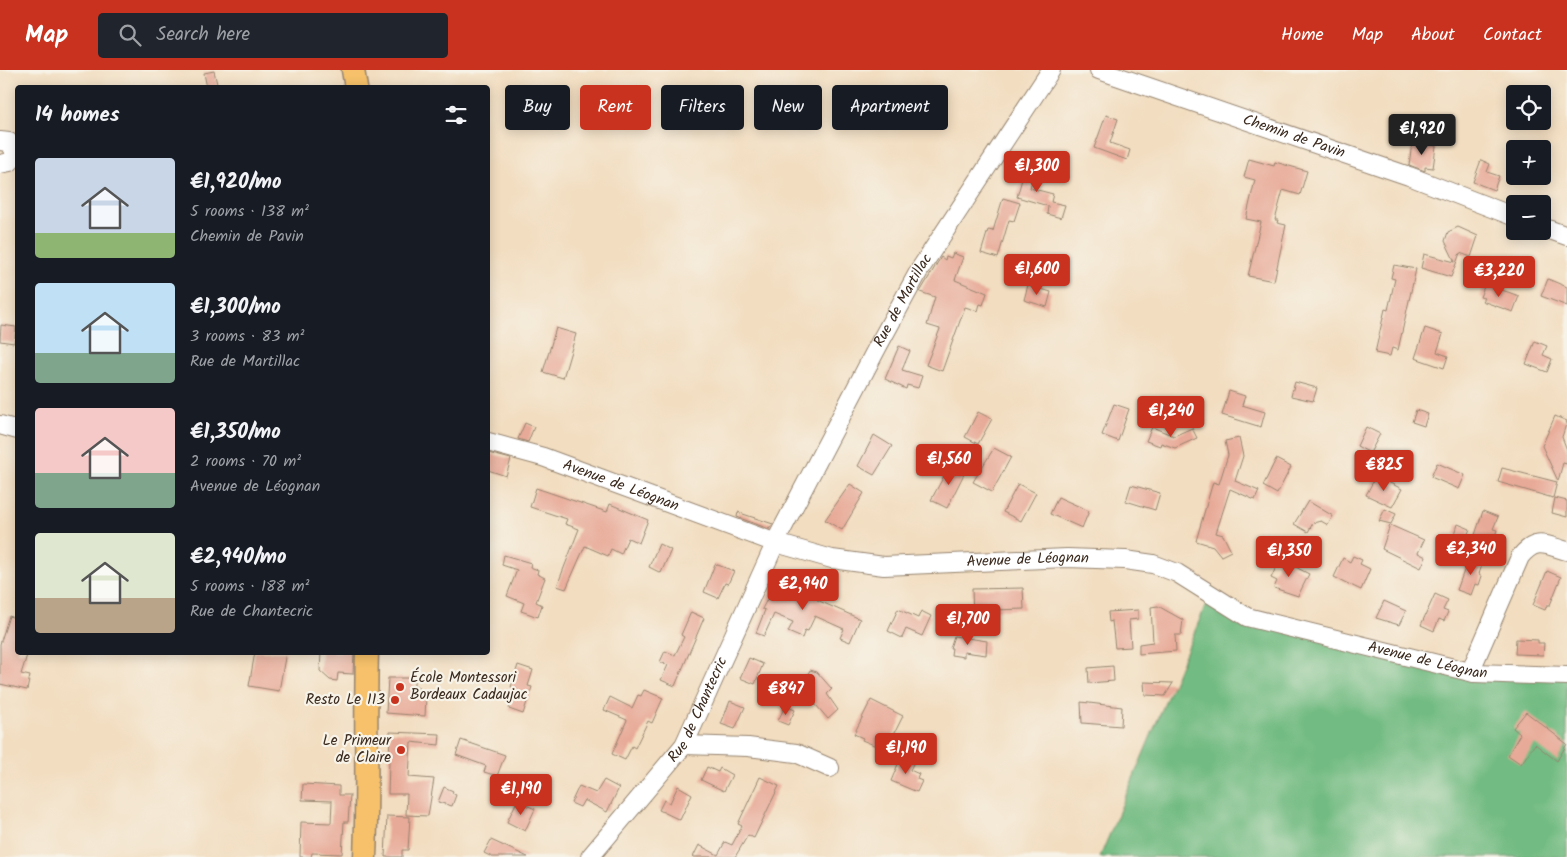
<!DOCTYPE html>
<meta charset="utf-8">
<style>
:root{--surface:#171b24;--page:#20242c;--text:#f1f3f6;--muted:#9ea1a6;--accent:#c8321e}
body{margin:0;font-family:Kalam,sans-serif;background:var(--page);color:var(--text);height:100vh;display:flex;flex-direction:column;font-size:19px;white-space:nowrap}
*{box-sizing:border-box;margin:0}
p{font-size:16px;color:var(--muted)}
.icon{flex:none;width:28px;height:28px;fill:none;stroke:currentColor;stroke-width:2;stroke-linecap:round;stroke-linejoin:round}
.map{position:relative;flex:1;overflow:hidden}
.details{position:absolute;left:15px;top:15px;width:475px;height:570px;display:flex;flex-direction:column;background:var(--surface);border-radius:5px;box-shadow:0 2px 12px #0003}
.details>*{flex:none}
.guide{position:absolute;left:505px;top:15px;width:475px;height:45px;display:flex;gap:10px}
.buttons{position:absolute;left:1506px;top:15px;display:grid;gap:10px}
.buttons a{display:grid;place-items:center;width:45px;height:45px;border-radius:5px;background:var(--surface);box-shadow:0 2px 12px #0003;font-size:25px}
.price{position:absolute;translate:-50% -42px;padding:0 11px;border-radius:5px;background:var(--accent);color:#fff;font-size:16px;line-height:32px;filter:drop-shadow(0 1px 2px #0008)}
.price::after{content:'';position:absolute;left:50%;top:30px;width:15px;height:11px;margin-left:-8px;background:inherit;clip-path:polygon(0 0,100% 0,50% 100%)}
.price.on{background:#222;color:#fff}
ul{padding:0;list-style:none}
li{display:flex;align-items:center;gap:15px;height:125px;padding:0 20px}
li span{display:grid;place-items:center;flex:none;width:140px;height:100px;border-radius:5px;color:#555}
li>.icon{margin-inline-start:auto}
span .icon{width:60px;height:60px;fill:#fffc;stroke-width:1}
li b{font-size:21px}
h2{display:flex;justify-content:space-between;align-items:center;height:60px;padding:0 20px;font-size:21px}
.tag{padding:0 18px;border-radius:5px;background:var(--surface);box-shadow:0 2px 12px #0003;font-size:18px;line-height:45px}
.tag.on{background:var(--accent);color:#fff}
header{display:flex;align-items:center;gap:30px;box-sizing:border-box;height:70px;padding:0 25px;background:var(--accent);color:#fff}
header strong{font-size:24px}
nav{display:flex;gap:28px;margin-inline-start:auto;font-size:18px}
.search{width:350px;height:45px;background:var(--page);display:flex;align-items:center;gap:12px;box-sizing:border-box;padding:0 18px;border-radius:5px;color:var(--muted);font-size:19px}
.map>svg:first-child{display:block}
.forest{fill:#72bb82;stroke:#567250}
.building{fill:#e8aa98}
.lines{fill:none;stroke-linecap:round;stroke-linejoin:round}
.minor-casing{stroke:#96846f;stroke-width:20}
.major-casing{stroke:#96846f;stroke-width:25}
.minor{stroke:#fff;stroke-width:18}
.major{stroke:#f6c16b;stroke-width:22}
.poi-dot{fill:#c8321e;stroke:#f7f3e8;stroke-width:2}
.labels{text-anchor:middle;dominant-baseline:central;stroke-width:4.5;stroke-linejoin:round;paint-order:stroke}
.street-label{font-size:15px;fill:#3b2a1e;stroke:#f7f3e8}
.poi-label{font-size:15px;fill:#3b2a1e;stroke:#f7f3e8;text-anchor:end}
</style>
<header>
<strong>Map</strong>
<div class="search"><svg class="icon" aria-label="search" viewBox="0 0 24 24"><circle cx="10" cy="10" r="6"/><path d="M15 15l6 6"/></svg>Search here</div>
<nav><a>Home</a><a>Map</a><a>About</a><a>Contact</a></nav>
</header>
<div class="map">
<svg width="1567" height="787" viewBox="0 0 1567 787">
<rect width="100%" height="100%" fill="#f7f3e8"/>
<filter id="ink" filterUnits="userSpaceOnUse"><feTurbulence type="fractalNoise" baseFrequency=".02" numOctaves="2"/><feDisplacementMap in="SourceGraphic" scale="10" xChannelSelector="R" yChannelSelector="G"/><feConvolveMatrix kernelMatrix="1 2 1 2 8 2 1 2 1" color-interpolation-filters="sRGB"/></filter>
<filter id="wash" filterUnits="userSpaceOnUse"><feTurbulence type="fractalNoise" baseFrequency=".0096" numOctaves="4" result="noise"/><feDisplacementMap in="SourceGraphic" scale="20" xChannelSelector="R" yChannelSelector="G"/><feGaussianBlur stdDeviation="1.12" result="paint"/><feColorMatrix in="noise" values="0 0 0 0 0 0 0 0 0 0 0 0 0 0 0 0 0 1.4 0 .05"/><feComposite in="paint" operator="in"/></filter>
<g filter="url(#wash)">
<rect width="100%" height="100%" fill="#f2ddc0"/>
<path class="forest" d="M1210,525L1247,547L1474,603L1567,606V787H1100Z"/>
<g id="blocks">
<path class="building" d="M214,1L218,18H207L204,3Z
M1106,45L1118,49L1110,73L1130,80L1127,90L1094,78Z
M1412,73L1436,76L1433,98L1425,97V101L1409,95Z
M1249,89L1274,96L1275,92L1307,101L1300,125L1283,120L1275,150H1278L1277,153L1286,155L1274,211L1248,206L1261,152L1246,149L1255,110L1244,107Z
M1481,90L1490,94L1487,102L1499,106L1494,120L1473,112Z
M1022,95L1035,99L1030,118L1053,124L1051,132L1065,135L1061,148L1047,144L1048,136L1017,127L1022,109L1019,108Z
M1003,128L1020,133L1014,151L1009,150L998,188L981,183L988,160L993,161Z
M1458,157L1478,166L1471,187L1460,183L1451,207L1421,198L1424,184L1455,192L1445,171L1448,162Z
M953,183L963,187L955,210L987,223L983,235L980,234L978,241L965,237L942,301L926,295L940,259L927,255L935,227L920,222L941,187L945,190L946,186L951,188Z
M1394,195L1416,199L1398,280L1392,278L1390,286L1375,283L1385,239L1388,240L1395,209L1391,208Z
M1548,209L1567,217V236L1541,226Z
M1485,214L1519,226L1513,242L1482,231L1484,228L1480,227Z
M1028,215L1051,222L1047,237L1024,230Z
M1,255L16,257L14,273L0,271Z
M556,258L576,264L563,308L543,302Z
M1425,258L1443,264L1437,282L1448,286L1444,298L1415,288Z
M1535,271L1547,276L1543,285L1552,289L1547,302L1526,294Z
M899,276L910,281L902,300L922,306L918,318L907,315L906,319L885,309Z
M1295,312L1317,318L1313,331L1291,326Z
M1229,321L1245,326L1242,335L1265,342L1261,357L1222,345Z
M1114,334L1129,339L1118,371L1102,365Z
M1416,340L1428,344L1424,356L1412,352Z
M978,342L992,349L978,374L965,367Z
M1555,346L1567,351L1562,367L1567,380V394L1563,393L1558,411L1542,376Z
M525,353L534,357L528,372L518,369Z
M1152,357L1174,366L1192,358L1197,368L1175,378L1161,373L1160,376L1146,371Z
M1366,357L1380,364L1370,383L1357,376Z
M874,365L892,376L874,405L858,396Z
M1239,368L1243,386L1235,411L1259,421L1255,430L1230,419L1216,463L1223,465L1231,481L1221,486L1213,476L1196,471L1213,412L1219,414L1228,385L1225,371Z
M994,378L1011,387L992,422L973,412Z
M488,383L511,389L506,406L488,400Z
M1276,389L1291,397L1277,424L1263,416Z
M951,393L966,400L947,438L931,430Z
M1437,393L1465,405L1459,419L1431,407Z
M1502,398L1557,412L1553,428L1498,412Z
M1376,406L1402,419L1392,437L1366,425Z
M850,414L864,423L842,460L825,450Z
M1018,414L1036,423L1021,451L1003,442Z
M1131,415L1160,423L1155,440L1126,431Z
M536,418L607,442L610,434L648,450L639,473L628,468L621,484L611,479L608,486L585,476L566,519L557,516L579,459L565,454L567,449L530,437Z
M1058,427L1089,441L1082,458L1050,444Z
M1555,428L1567,431V447L1552,443Z
M1308,431L1333,446L1328,455L1321,451L1313,453L1308,462L1294,454Z
M1385,439L1396,444L1391,454L1379,451Z
M1483,441L1498,447L1493,459L1497,460L1492,475L1474,468Z
M738,442L743,444L773,454L769,459L737,447Z
M1458,454L1470,459L1466,468L1455,464Z
M1390,455L1424,470L1418,483L1426,487L1421,498L1382,479Z
M659,474L671,480L661,503L649,497Z
M504,485L531,493L530,497L538,500L537,504L545,508L536,532L542,535L538,547L521,541L524,533L507,526L517,500L502,495Z
M1353,486L1362,490L1360,494L1370,499L1361,520L1334,507L1343,488L1350,492Z
M1469,487L1483,492L1479,504L1482,506L1479,515L1475,514L1471,525L1457,520Z
M1280,489L1309,504L1298,526L1274,518L1277,511L1271,508Z
M715,494L734,501L728,514L725,513L718,528L704,522Z
M1547,501L1561,507L1550,535H1547L1545,540L1533,535Z
M779,506L793,512L790,518L808,525L809,523L818,527L817,530L860,549L850,572L840,568L844,559L815,546L808,561L805,560L802,568L788,562L793,552L774,544L764,566L756,563L765,540L762,539Z
M1023,518L1024,539L995,540L996,546L973,547L972,519Z
M1435,524L1448,530L1443,540L1448,542L1444,551L1439,549L1434,561L1421,555Z
M1384,531L1406,541L1399,555L1376,548Z
M1158,536L1183,550L1181,565H1175L1176,581L1139,584V574L1153,572L1151,537Z
M898,539L918,548L921,541L931,546L922,566L906,559L902,568L888,561Z
M1138,540V549L1129,550L1131,577L1115,578L1112,551L1109,552L1108,542Z
M691,542L704,548L675,616L661,610L668,595L660,592L665,581L675,585L684,567L681,565Z
M9,546L18,549V582H28L21,604L30,606L27,620L0,614V574Z
M954,566L987,571L986,585L964,582V587L951,585L952,578H950Z
M1516,569L1538,570V573H1544L1543,585L1515,584Z
M255,582H286L279,621L249,616Z
M321,582H354L353,604L338,603L337,611L330,610L320,601Z
M749,588L763,594L755,614L740,608Z
M518,595L533,600L528,616L532,617L523,644L509,639L516,618L511,617Z
M1113,596L1114,611L1089,613L1088,598Z
M810,600L817,602L832,619L827,624L838,640L828,649L804,621L810,616L805,610Z
M388,608H414V617H418V627H426L425,646L386,643Z
M1144,612L1173,613L1165,626L1145,625Z
M644,620L663,628L652,653L648,651L635,678L632,676L625,690L612,684L627,650L604,640L610,627L632,638L638,625L641,626Z
M871,630L903,646L886,680L862,670L863,668L854,664Z
M730,631L745,637L735,659L721,654Z
M1081,632L1122,637L1121,656L1082,653Z
M785,636L795,640L788,655L778,651Z
M1526,642L1567,674L1557,691L1535,674L1521,694L1508,685L1520,664L1513,658Z
M390,662L440,664L439,675L411,672L409,707L434,709L428,746L406,745L407,724H388Z
M461,670L505,685L497,706L484,702L486,696L456,685Z
M901,687L914,692L910,700L919,704L917,709L922,711L917,722L891,711Z
M707,697L718,702L720,698L732,705L724,721L701,710Z
M760,707L779,716L754,768L748,765L735,787H693L699,775L718,785L725,772L732,775L742,756L738,754Z
M604,710L619,718L607,742L584,730L580,737L571,733L579,716L596,723Z
M303,714L339,716V725H350L348,752H344L342,784L312,783L311,787H300L301,752L331,753L332,731L302,730Z
M678,716L692,724L680,750L659,740L664,730L670,733Z
M444,717L453,721L452,723L456,725L452,736L438,732Z
M517,731L535,739L525,761L507,752Z
M387,746L410,747L408,780H402V787H385Z
M491,770L528,787H492L484,783Z"/>
</g>
</g>
<g filter="url(#ink)">
<use href="#blocks" fill-opacity="0" stroke="#96846f" stroke-width="1"/>
<g class="lines">
<g class="minor-casing">
<g id="minor">
<path id="s1" d="M1099,0L1409,106L1515,147"/>
<path d="M0,71L9,72L16,84L10,92L0,94"/>
<path d="M1542,157L1567,166"/>
<path d="M0,355L18,360"/>
<path id="s2" d="M488,372L543,387L776,473L832,489L884,496L1067,488L1125,490L1153,494L1177,503L1247,547L1474,603L1567,606"/>
<path d="M1474,603V593L1520,487C1536,467 1546,475 1567,481"/>
<path d="M684,675L748,677L796,683L830,698"/>
<path id="s3" d="M590,787L684,675L779,465L878,276L920,199L1051,0"/>
</g>
</g>
<g class="major-casing">
<path id="major" d="M353,0L356,18
M365,787C368,719 365,651 367,582"/>
</g>
<use href="#minor" class="minor"/>
<use href="#major" class="major"/>
</g>
</g>
<g class="poi-dot">
<circle cx="400" cy="617" r="5"/>
<circle cx="395" cy="630" r="5"/>
<circle cx="401" cy="680" r="5"/>
</g>
<g class="labels">
<g class="street-label">
<text stroke="none"><textPath href="#s1" startOffset="206">Chemin de Pavin</textPath></text>
<text stroke="none"><textPath href="#s3" startOffset="642">Rue de Martillac</textPath></text>
<text stroke="none"><textPath href="#s2" startOffset="140">Avenue de Léognan</textPath></text>
<text stroke="none"><textPath href="#s2" startOffset="560">Avenue de Léognan</textPath></text>
<text stroke="none"><textPath href="#s2" startOffset="980">Avenue de Léognan</textPath></text>
<text stroke="none"><textPath href="#s3" startOffset="184">Rue de Chantecric</textPath></text>
</g>
<g class="poi-label">
<text x="410" y="608" text-anchor="start">École Montessori<tspan x="410" dy="17">Bordeaux Cadaujac</tspan></text>
<text x="385" y="630">Resto Le 113</text>
<text x="391" y="671">Le Primeur<tspan x="391" dy="17">de Claire</tspan></text>
</g>
</g>
</svg>
<div class="buttons">
<a><svg class="icon" aria-label="locate" viewBox="0 0 24 24"><circle cx="12" cy="12" r="6"/><path d="M12 2v4M12 18v4M2 12h4M18 12h4"/></svg></a>
<a>+</a>
<a>−</a>
</div>
<b class="price on" style="left:1422px;top:86px">€1,920</b>
<b class="price" style="left:1037px;top:123px">€1,300</b>
<b class="price" style="left:1037px;top:226px">€1,600</b>
<b class="price" style="left:1499px;top:228px">€3,220</b>
<b class="price" style="left:1171px;top:368px">€1,240</b>
<b class="price" style="left:949px;top:416px">€1,560</b>
<b class="price" style="left:1384px;top:422px">€825</b>
<b class="price" style="left:1471px;top:506px">€2,340</b>
<b class="price" style="left:1289px;top:508px">€1,350</b>
<b class="price" style="left:803px;top:541px">€2,940</b>
<b class="price" style="left:968px;top:576px">€1,700</b>
<b class="price" style="left:786px;top:646px">€847</b>
<b class="price" style="left:906px;top:705px">€1,190</b>
<b class="price" style="left:521px;top:746px">€1,190</b>
<div class="guide">
<a class="tag">Buy</a>
<a class="tag on">Rent</a>
<a class="tag">Filters</a>
<a class="tag">New</a>
<a class="tag">Apartment</a>
</div>
<section class="details">
<h2>14 homes<svg class="icon" aria-label="filters" viewBox="0 0 24 24"><path d="M4 7h16M4 17h16"/><circle cx="9" cy="7" r="2"/><circle cx="15" cy="17" r="2"/></svg></h2>
<ul>
<li><span style="background:linear-gradient(#c9d6e8 75%,#8fb573 0)"><svg class="icon" aria-label="home" viewBox="0 0 24 24"><path d="M3 11l9-7 9 7M6 9v11h12V9"/></svg></span><div><b>€1,920/mo</b><p>5 rooms · 138 m²</p><p>Chemin de Pavin</p></div></li>
<li><span style="background:linear-gradient(#bfe0f5 70%,#7fa58c 0)"><svg class="icon" aria-label="home" viewBox="0 0 24 24"><path d="M3 11l9-7 9 7M6 9v11h12V9"/></svg></span><div><b>€1,300/mo</b><p>3 rooms · 83 m²</p><p>Rue de Martillac</p></div></li>
<li><span style="background:linear-gradient(#f6c9c9 65%,#7fa58c 0)"><svg class="icon" aria-label="home" viewBox="0 0 24 24"><path d="M3 11l9-7 9 7M6 9v11h12V9"/></svg></span><div><b>€1,350/mo</b><p>2 rooms · 70 m²</p><p>Avenue de Léognan</p></div></li>
<li><span style="background:linear-gradient(#dfe7d0 65%,#b9a48a 0)"><svg class="icon" aria-label="home" viewBox="0 0 24 24"><path d="M3 11l9-7 9 7M6 9v11h12V9"/></svg></span><div><b>€2,940/mo</b><p>5 rooms · 188 m²</p><p>Rue de Chantecric</p></div></li>
</ul>
</section>
</div>
